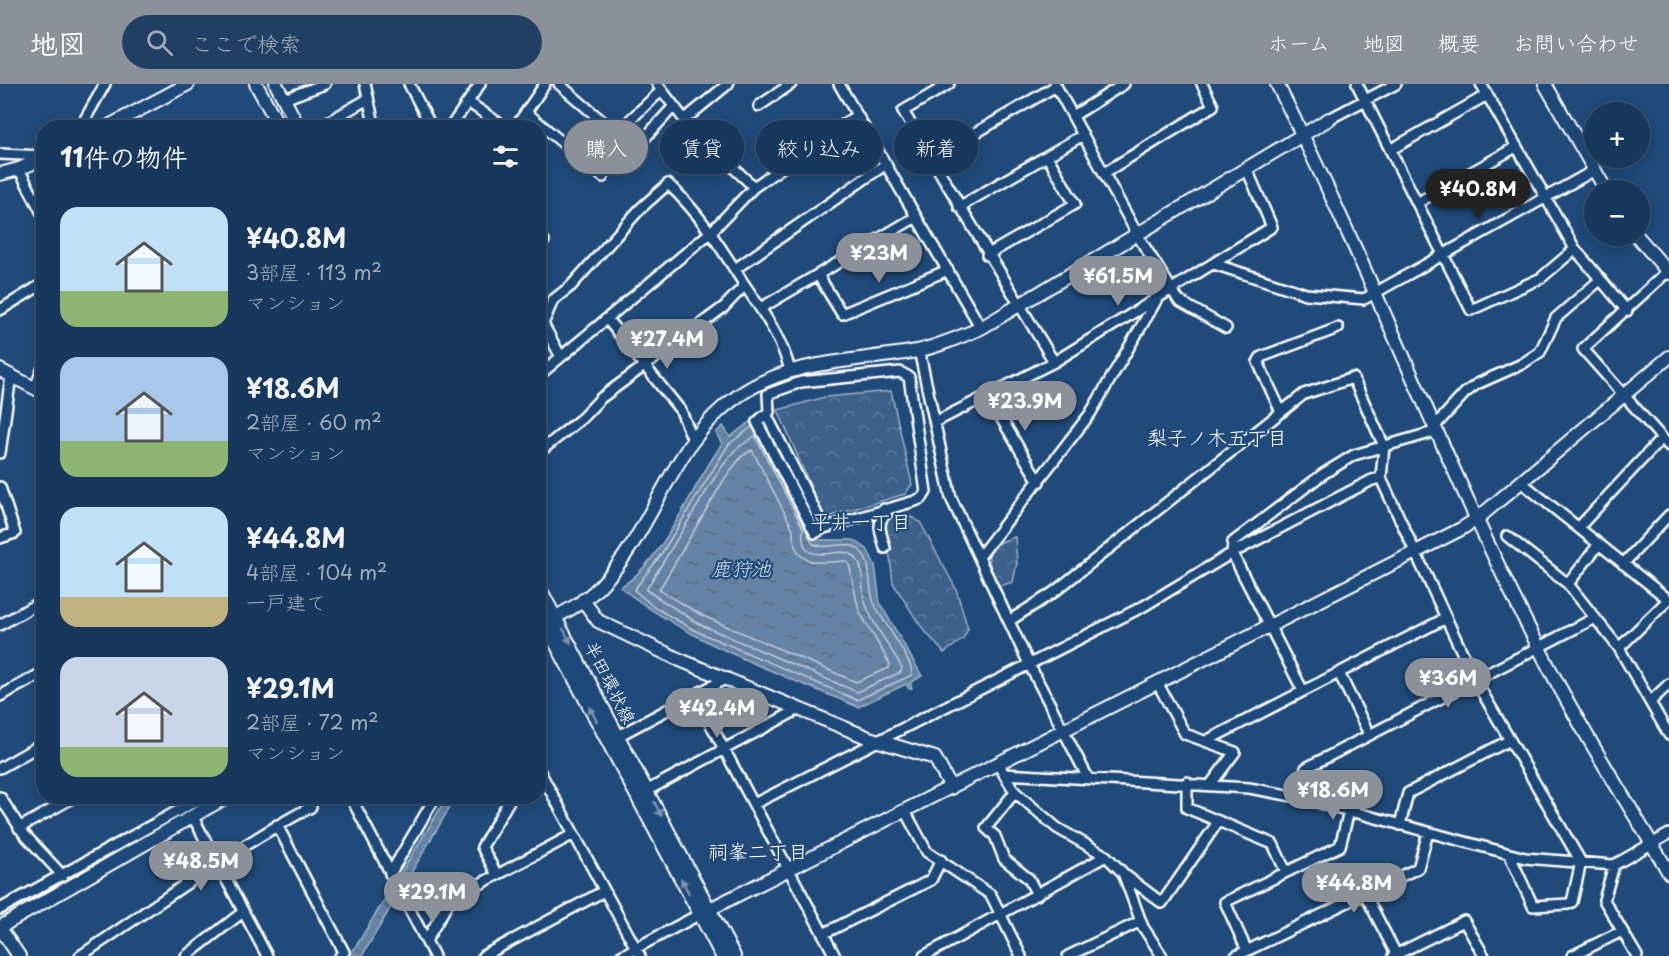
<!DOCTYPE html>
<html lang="ja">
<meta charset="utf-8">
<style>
:root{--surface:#17385c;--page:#203f62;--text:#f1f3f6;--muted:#9eacbb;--line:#365272;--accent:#8c9099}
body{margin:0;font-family:"Playpen Sans","Klee One",sans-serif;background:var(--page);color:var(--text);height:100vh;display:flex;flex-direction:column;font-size:22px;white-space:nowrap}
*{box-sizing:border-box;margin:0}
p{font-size:20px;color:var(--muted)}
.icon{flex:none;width:33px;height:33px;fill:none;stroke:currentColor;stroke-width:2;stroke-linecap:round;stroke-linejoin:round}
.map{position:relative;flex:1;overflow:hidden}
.side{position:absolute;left:36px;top:36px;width:510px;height:684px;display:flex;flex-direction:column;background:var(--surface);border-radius:24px;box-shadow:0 3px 15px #0003,0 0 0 2px var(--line)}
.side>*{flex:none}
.hud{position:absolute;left:564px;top:36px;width:570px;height:54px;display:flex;gap:12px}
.tools{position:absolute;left:1584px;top:18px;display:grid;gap:12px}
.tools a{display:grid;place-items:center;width:66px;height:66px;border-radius:50%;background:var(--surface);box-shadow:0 3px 15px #0003,0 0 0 2px var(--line);font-size:30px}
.price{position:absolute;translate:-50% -51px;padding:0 14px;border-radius:21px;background:var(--accent);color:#fff;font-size:20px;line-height:39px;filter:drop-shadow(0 2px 3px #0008)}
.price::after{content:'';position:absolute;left:50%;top:36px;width:18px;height:14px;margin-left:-9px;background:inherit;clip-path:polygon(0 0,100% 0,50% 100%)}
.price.selected{background:#222;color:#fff}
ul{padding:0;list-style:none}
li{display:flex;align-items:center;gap:18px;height:150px;padding:0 24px}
li span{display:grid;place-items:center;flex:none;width:168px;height:120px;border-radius:18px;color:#555}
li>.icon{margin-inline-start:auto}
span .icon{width:72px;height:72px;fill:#fffc;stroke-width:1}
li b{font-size:26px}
h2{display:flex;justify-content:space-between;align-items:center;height:72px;padding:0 24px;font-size:26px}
.chip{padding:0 21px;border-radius:27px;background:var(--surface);box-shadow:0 3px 15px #0003,0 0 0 2px var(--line);font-size:21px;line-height:54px}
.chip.selected{background:var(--accent);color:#fff}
header{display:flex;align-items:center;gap:36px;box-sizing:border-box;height:84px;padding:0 30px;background:var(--accent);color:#fff}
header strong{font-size:28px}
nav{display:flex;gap:33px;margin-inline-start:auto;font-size:21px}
.search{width:420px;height:54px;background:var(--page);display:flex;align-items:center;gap:15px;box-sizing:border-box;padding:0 21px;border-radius:33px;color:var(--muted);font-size:22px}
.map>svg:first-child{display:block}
.forest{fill:url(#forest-crowns);stroke:#9eb0c5;stroke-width:1.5}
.water{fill:url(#water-ripples);stroke:#a3b5c8;stroke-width:1.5}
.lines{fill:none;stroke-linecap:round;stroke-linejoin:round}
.shore{stroke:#c1cddb;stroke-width:1.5}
.street-casing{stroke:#fff;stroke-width:14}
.secondary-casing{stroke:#fff;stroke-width:16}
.street{stroke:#1f4a7a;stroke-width:9}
.secondary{stroke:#1f4a7a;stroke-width:12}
.oneway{fill:#7992af}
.labels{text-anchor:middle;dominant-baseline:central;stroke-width:4.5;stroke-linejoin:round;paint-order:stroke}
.street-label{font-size:18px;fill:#fff;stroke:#1f4a7a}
.neighbourhood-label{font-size:20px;fill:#fff;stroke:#1f4a7a}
.water-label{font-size:20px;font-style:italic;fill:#d8e0e8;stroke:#1f4a7a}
</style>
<header>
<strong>地図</strong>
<div class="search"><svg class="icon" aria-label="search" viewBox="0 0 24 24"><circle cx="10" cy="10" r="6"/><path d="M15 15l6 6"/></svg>ここで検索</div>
<nav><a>ホーム</a><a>地図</a><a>概要</a><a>お問い合わせ</a></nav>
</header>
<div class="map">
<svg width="1669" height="872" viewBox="0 0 1669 872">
<defs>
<pattern id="forest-crowns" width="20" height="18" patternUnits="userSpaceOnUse" patternTransform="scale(1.5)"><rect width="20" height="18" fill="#3c618b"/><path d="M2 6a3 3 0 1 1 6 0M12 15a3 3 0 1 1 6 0" fill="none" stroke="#59799c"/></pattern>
<pattern id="water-ripples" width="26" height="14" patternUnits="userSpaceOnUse" patternTransform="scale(1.5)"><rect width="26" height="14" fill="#6583a4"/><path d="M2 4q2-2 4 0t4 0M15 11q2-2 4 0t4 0" fill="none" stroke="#5b6d81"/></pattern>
</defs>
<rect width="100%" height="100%" fill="#1f4a7a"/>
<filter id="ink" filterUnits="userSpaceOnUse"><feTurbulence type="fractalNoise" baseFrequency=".0167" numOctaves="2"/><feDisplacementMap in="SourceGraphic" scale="12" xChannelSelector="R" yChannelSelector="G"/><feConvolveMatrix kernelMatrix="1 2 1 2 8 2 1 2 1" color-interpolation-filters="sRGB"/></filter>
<g filter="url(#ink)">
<path class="forest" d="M891,307L912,400L905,410L824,434L778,326L825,313Z
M891,430L911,433L920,438L956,505L968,545L963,555L944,569L920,541L893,499L890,473L884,454V434Z
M1015,453L1017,479L1013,498L999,502C985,473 981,463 1015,453Z"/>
<path class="water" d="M760,330L820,449L815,452L817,456H854L867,465L875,481L880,519L922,592L910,599L912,604L909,605L906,600L858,623C776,588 690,559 620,503C663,479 692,401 722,360L716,349L723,342L730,353Z
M447,713H456L362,872H350Z"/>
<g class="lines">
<path class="shore" d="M753,342L729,360L660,472L634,506L654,523L696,547L857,616L912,591C914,577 882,537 875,521C866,503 875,477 857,464C843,455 826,468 812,459L809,451
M755,352L803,444C798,491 842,456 856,474C865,485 861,501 864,514C871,540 890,561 902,584L901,588L857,608L699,540L646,506L718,388L735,366Z
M752,366L793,445C792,483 818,479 845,477L849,480L859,527L890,580L889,584L856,598L703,532L659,506L725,394L741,373Z"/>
<g class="street-casing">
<path id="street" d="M365,0L375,44
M409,0L432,44
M559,0L616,49L662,6
M657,0L690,43L754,103
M839,0L981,244
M949,0L903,27L1054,278
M1055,0L1141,157L1179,217L1226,244
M1357,0L1471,226L1541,194L1575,165
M1481,0L1575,165L1627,227
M284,15L325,0
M468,18L506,44
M759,22L791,0
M526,28L603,93
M1073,32L1124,0
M1329,35L1396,0
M684,36L728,0
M80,44L105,0
M317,44L368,15
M450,44L480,0
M515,44L545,0
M635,65L674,22
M1390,66L1487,11
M0,70L44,72
M931,75L1056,2
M19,85L44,133
M1104,89L1213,22L1202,0
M1417,119L1516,63
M959,123L1083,51
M538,150L544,157L538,162
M987,171L1075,120L1047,72
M1214,180L1306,210L1364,215L1593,87
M735,185L886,80
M1668,187L1583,265L1669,362
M818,191L842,230L948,186
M761,224L916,133
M0,226L44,199
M607,235L681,327L693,356
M919,266L951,414L1029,580L1088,694
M561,273L543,240L553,216L571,202L640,125L668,100C700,129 721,164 744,200C763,228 781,253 790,286
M538,292L711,148L754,103L857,31
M35,304L44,281
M988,312L1039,398
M1281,328L1258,278L1261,273L1338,244
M767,332L824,444L915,417L922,414L926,408L909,293L900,288L801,298L768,310L769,328L757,338L815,449L824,444
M935,338L1054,278L1272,143L1246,83
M1435,342L1465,309L1477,300L1522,280L1540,268L1556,234L1600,196
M0,369L11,292
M538,369L582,334L601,314L724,223L745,201
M1521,398L1669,516
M0,403L15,449L0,454
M884,425L886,430C875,438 882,452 885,464
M1579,443L1662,354
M1507,452L1568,500L1619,564L1669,651
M979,473L1090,330L1156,217
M1623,480L1669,431
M1568,500L1599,460
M1009,537L1054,508L1304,310L1353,294L1384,362L1381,394L1384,401L1475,596L1581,778L1572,818L1568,820L1533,822L1510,772
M0,541L44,516
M1619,564L1669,515
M1339,589L1369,650
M1158,600L1185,650L1235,668L1211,700
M1303,607L1232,469L1233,458L1323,390L1354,371L1437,347
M695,611L835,872
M0,612L44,588
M1650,618L1669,600
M618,652L727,594
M1206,657L1446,534
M999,680L1004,690L1249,704L1298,713L1525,774L1614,781L1669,750
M0,684L44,659
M538,684L640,872
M1004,690L1015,708L1057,744L1106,772L1123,789L1143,843L1162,872
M1187,698V724L1273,760L1286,788
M648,706L799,625
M1015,708L986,744L995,752L1004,775L1029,795L1037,811
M350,712L434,872
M0,713L24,750L63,792
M1298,713L1306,684L1595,534
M754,720L1144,522L1232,469L1372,396L1381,394
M905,727L927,768L991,811L1021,872
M193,733L267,872
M277,741L344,868L340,872
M1400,741L1408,709L1510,656
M19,744L76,712
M1614,781L1604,816L1637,872
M390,790L436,712
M497,791L482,763L512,712
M1125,791L1162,819L1218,738
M1365,810L1397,872
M0,825L205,712
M823,850L931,796L941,776
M426,857L450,816L574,750
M1247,867L1225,818L1340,762L1349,727
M80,872C156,822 230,766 311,723
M186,872L243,828
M483,872L604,807
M621,872L704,828
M924,872L1106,772
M1068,872L1141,837
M1236,872L1418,784L1428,749
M1393,872L1464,837L1484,872
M1572,872L1622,847"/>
</g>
<g class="secondary-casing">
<path id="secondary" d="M256,0L280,44
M276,0L299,44
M1277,0C1370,184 1444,378 1538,562C1577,640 1625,714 1669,789
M1545,0L1606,106
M105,44L188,0
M0,90L19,85L44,74
M1637,152L1669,189
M0,286L44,309
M538,501L734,872
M583,516L598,537L680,576L869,654L935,674L951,704
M538,526L722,872
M538,542C560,531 583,520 600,502C655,446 671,357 738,312C791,275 855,278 917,267C939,262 960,253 981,244L1329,35
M710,825L1461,445L1477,435L1669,273
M0,843L228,712
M0,844L19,872"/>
</g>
<use href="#street" class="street"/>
<use href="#secondary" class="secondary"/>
</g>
<defs><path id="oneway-solid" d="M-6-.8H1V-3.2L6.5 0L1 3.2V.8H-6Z" transform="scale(1.5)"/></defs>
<g class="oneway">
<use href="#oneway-solid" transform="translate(567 552) rotate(62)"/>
<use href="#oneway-solid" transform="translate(593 630) rotate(-117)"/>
<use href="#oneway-solid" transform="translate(658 725) rotate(63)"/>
<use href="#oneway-solid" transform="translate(685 802) rotate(-118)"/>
</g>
</g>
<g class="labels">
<g class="street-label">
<text transform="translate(611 598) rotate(63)">半田環状線</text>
</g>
<g class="neighbourhood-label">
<text x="1217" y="353">梨子ノ木五丁目</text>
<text x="861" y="437">平井一丁目</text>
<text x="758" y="767">祠峯二丁目</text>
</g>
<g class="water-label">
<text x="741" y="484">鹿狩池</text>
</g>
</g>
</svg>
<div class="tools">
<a>+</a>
<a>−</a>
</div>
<b class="price selected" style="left:1478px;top:136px">¥40.8M</b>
<b class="price" style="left:879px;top:200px">¥23M</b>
<b class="price" style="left:1118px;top:223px">¥61.5M</b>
<b class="price" style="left:667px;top:286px">¥27.4M</b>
<b class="price" style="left:1025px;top:348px">¥23.9M</b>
<b class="price" style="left:1448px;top:625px">¥36M</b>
<b class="price" style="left:717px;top:655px">¥42.4M</b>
<b class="price" style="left:1333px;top:737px">¥18.6M</b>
<b class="price" style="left:201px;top:808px">¥48.5M</b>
<b class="price" style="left:1354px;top:830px">¥44.8M</b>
<b class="price" style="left:432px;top:839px">¥29.1M</b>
<div class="hud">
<a class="chip selected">購入</a>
<a class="chip">賃貸</a>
<a class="chip">絞り込み</a>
<a class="chip">新着</a>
</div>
<section class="side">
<h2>11件の物件<svg class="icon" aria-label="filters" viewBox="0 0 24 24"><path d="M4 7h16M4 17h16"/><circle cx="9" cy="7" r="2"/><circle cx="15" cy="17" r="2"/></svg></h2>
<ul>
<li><span style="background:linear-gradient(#bfe0f5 70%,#8fb573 0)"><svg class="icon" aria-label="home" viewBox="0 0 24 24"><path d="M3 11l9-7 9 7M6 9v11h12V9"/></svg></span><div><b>¥40.8M</b><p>3部屋 · 113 m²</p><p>マンション</p></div></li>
<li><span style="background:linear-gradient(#a9c7e8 70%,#8fb573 0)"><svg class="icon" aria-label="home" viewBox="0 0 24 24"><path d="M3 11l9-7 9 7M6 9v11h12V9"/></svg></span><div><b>¥18.6M</b><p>2部屋 · 60 m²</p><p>マンション</p></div></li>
<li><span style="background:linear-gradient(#bfe0f5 75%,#c2b280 0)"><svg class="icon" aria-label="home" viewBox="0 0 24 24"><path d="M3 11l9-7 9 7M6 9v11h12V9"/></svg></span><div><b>¥44.8M</b><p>4部屋 · 104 m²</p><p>一戸建て</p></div></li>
<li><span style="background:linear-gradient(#c9d6e8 75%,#8fb573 0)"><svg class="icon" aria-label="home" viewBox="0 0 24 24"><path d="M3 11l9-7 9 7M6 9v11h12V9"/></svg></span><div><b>¥29.1M</b><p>2部屋 · 72 m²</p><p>マンション</p></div></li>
</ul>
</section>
</div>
